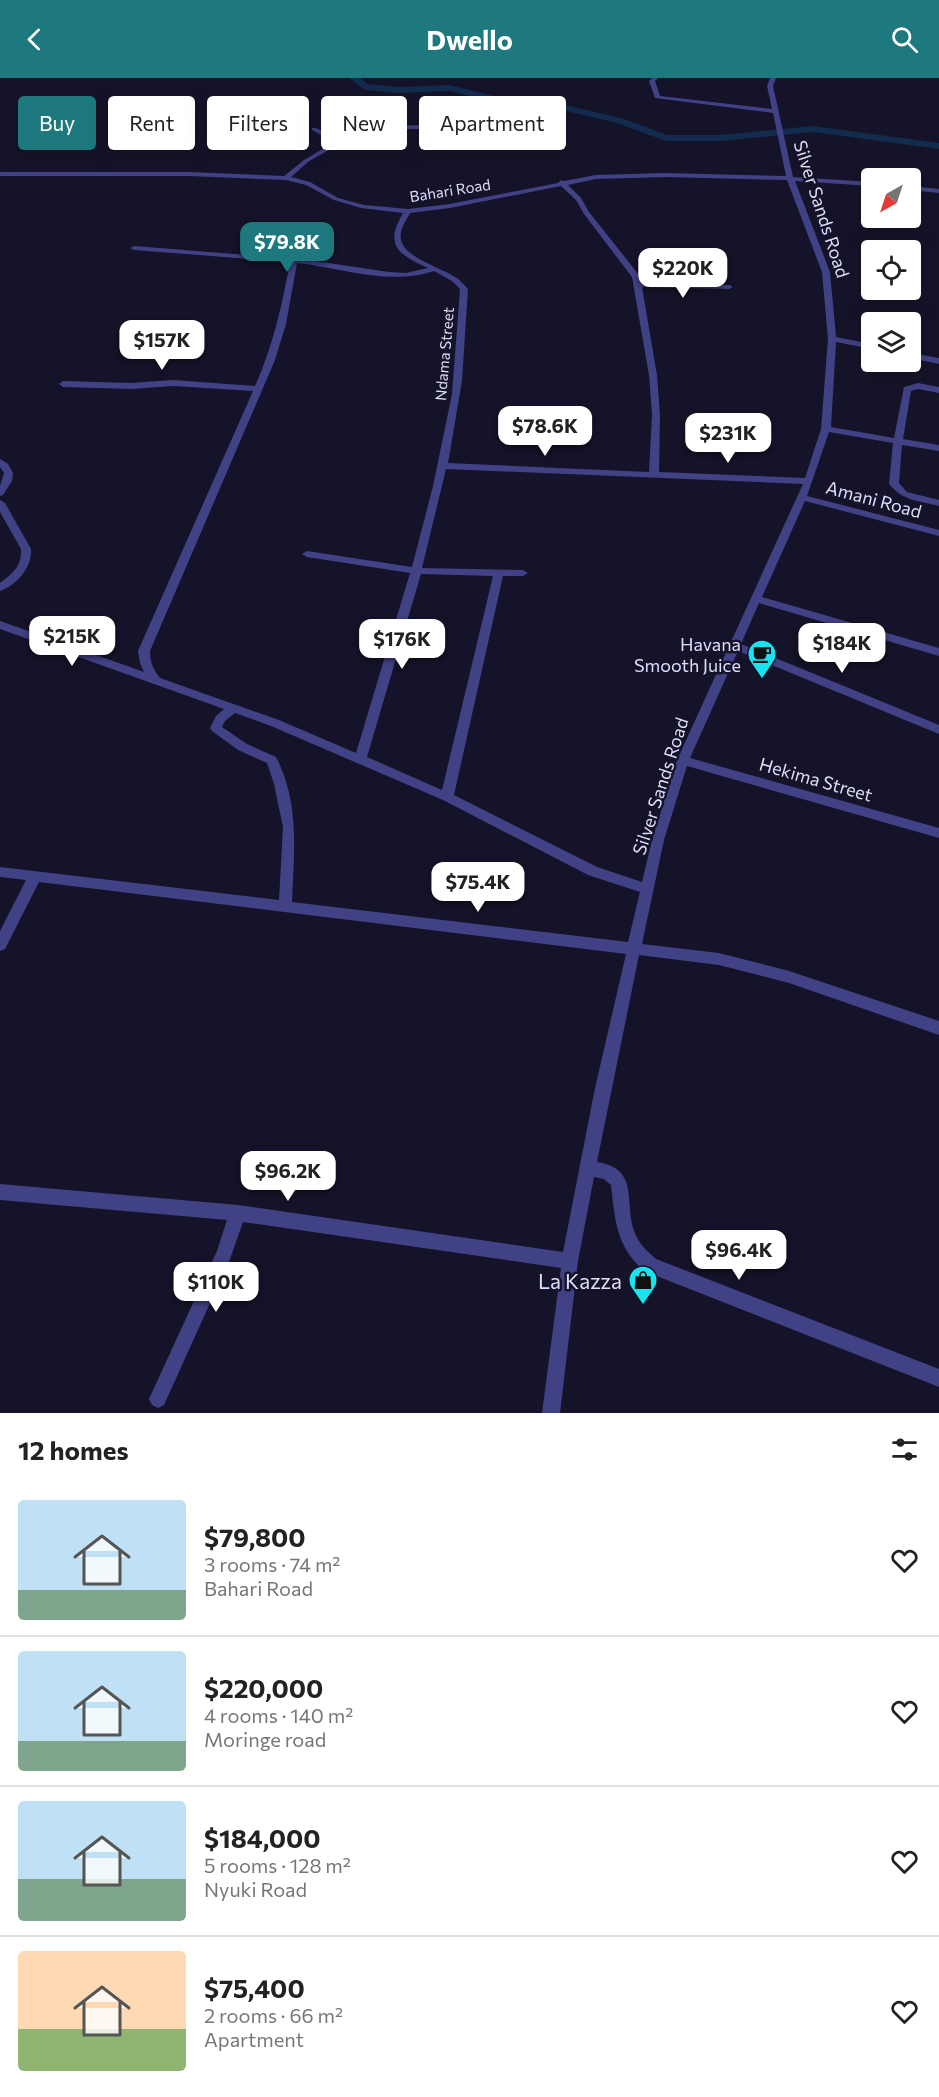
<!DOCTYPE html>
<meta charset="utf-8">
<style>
:root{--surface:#fff;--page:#f2f2f2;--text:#222;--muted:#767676;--line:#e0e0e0;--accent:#1d797e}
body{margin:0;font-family:Commissioner,sans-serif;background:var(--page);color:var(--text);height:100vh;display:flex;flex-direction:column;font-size:22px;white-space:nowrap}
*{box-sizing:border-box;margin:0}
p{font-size:20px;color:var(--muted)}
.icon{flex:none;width:33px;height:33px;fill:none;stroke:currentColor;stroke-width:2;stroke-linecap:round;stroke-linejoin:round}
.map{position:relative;height:1335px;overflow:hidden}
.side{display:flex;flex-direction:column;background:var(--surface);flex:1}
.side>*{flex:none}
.hud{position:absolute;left:18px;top:18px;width:600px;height:54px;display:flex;gap:12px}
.needle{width:39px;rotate:219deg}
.buttons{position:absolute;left:861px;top:90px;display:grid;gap:12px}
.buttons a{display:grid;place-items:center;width:60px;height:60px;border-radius:6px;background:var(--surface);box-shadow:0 6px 24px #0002;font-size:30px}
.price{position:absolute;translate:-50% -51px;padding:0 14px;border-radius:12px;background:#fff;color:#222;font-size:20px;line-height:39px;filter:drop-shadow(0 2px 3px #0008)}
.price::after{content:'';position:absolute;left:50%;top:36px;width:18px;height:14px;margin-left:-9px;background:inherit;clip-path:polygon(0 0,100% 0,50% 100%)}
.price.active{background:var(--accent);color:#fff}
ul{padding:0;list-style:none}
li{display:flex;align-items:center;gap:18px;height:150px;padding:0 18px}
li+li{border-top:2px solid var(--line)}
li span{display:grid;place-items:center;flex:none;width:168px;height:120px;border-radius:6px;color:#555}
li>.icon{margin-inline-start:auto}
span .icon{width:72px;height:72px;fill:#fffc;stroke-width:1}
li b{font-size:26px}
h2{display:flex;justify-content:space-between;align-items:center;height:72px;padding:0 18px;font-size:26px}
.tag{padding:0 21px;border-radius:6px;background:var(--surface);box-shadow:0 6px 24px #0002;font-size:21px;line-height:54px}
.tag.active{background:var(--accent);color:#fff}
header{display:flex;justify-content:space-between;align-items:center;height:78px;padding:0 18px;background:var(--accent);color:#fff;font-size:27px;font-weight:700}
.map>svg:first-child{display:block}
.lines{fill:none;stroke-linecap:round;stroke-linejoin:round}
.river{fill:#132b4d;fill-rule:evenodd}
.minor{fill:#414185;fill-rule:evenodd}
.labels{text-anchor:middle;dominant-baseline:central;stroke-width:5;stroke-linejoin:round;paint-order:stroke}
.far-street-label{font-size:15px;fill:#dfddfd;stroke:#151329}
.street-label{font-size:18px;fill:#dfddfd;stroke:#151329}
.poi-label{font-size:18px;fill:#dfddfd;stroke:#151329;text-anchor:end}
.near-poi-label{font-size:21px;fill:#dfddfd;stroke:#151329;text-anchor:end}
</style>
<header><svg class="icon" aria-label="back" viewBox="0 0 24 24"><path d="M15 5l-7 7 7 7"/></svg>Dwello<svg class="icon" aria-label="search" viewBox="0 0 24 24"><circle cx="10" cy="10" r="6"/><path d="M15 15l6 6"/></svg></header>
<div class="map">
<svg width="939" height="1335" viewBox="0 0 939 1335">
<rect width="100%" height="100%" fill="#151329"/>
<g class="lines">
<path class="river" d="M349,0H360L368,6L399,9L449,7L499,19H518L562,26L624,41L667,57H720L813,48L939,65V71L813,54L720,63H666L617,45L562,32L518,25H499L449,13L399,15L365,12Z"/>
<path class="minor" d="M652,0H658L655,3L660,18L772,31L767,8L770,0H776L773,8L793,99L872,104V108L795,103L830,194L836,259L872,266V271L836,264L831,349L894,360L904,309L918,305L939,309V315L918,311L911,313L903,361L939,367V373L902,367L899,405L907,414L939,422V428C919,423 903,423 889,406L893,365L829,354L807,418L939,452V458L805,423L762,519L939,570V578L759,525L741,566L939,647V656L738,573L690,680L939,750V760L687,688L664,762L642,866L719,875L789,893L939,943V957L789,905L719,887L639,877L597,1084C641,1091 623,1125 635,1155C639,1166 647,1173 656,1181L939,1291V1309L644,1193C616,1168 615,1142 611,1107L604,1101L594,1099L578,1183L560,1335H542L561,1190L243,1144L230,1181L164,1327L158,1330L152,1327L149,1321L217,1173L227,1142L0,1122V1106L238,1127L563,1174L595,1010L626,876L39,804L5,871L0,873V853L26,802L0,799V789L279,822L283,749L274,706L267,685L238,672L212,653L210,650L216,638L224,631L0,551V543L144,594L140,585L138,573L253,313L173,308L131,311L63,309L59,306L63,303L131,305L173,302L255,308C273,268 282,227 290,184L134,172L130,170L134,168L308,182L389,194L406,195L428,190C398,176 384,168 403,135L361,130L334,122L306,107L286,102L189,98H0V94H189L284,98L304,82L334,64L312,52V50H316L344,64L353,65L392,48L422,47L464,32L466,35L423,51H395L354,69L339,66L308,84L291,99L310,104L338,120L364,127L408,131L450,126L558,105L561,102L564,103L596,97L666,95L786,98L773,35L655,20L649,3ZM666,99L787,102L822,194L828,261L821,351L805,400L659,394L660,337L657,297L642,209L729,211L733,209L729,207L641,205L639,197L589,134L581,120L568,107L596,101ZM561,108L576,122L584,136L632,199L649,297L652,337L649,394L448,385L462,303L468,211C465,208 462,204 458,201C444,190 403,180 401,161C399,151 406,143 410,135L450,130ZM297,185C342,190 390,208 434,193L452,203L460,211L452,316L433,408L412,489L307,473L302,476L307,479L410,495L356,675L279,642L160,600C153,591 150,584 150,573L275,282L286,246ZM446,391L803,406L677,682L652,762L642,804L597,789L454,717L503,498H523L528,495L523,492L422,490ZM421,496L493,498L442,712L367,679ZM235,635L271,648L443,722L588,797L640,814L628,864L292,824C294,774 300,725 276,679L247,666L222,649L225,643Z
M910,108L939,111V115L910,112Z
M910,275L939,280V286L910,280Z
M0,381L8,386L13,395L12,403L3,417L0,418V408L4,395L0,389Z
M0,422L5,425L31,471C32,490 17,507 0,513V505C13,495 22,488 21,471L0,434Z"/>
</g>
<defs>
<g id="cafe-pin" transform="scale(1.5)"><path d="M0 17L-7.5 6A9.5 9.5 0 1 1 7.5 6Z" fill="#17e4ef" stroke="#151329"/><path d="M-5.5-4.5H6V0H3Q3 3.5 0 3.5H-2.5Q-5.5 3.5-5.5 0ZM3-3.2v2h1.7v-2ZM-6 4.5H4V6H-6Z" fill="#111"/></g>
<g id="shop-pin" transform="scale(1.5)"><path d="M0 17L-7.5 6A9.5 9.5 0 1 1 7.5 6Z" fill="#17e4ef" stroke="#151329"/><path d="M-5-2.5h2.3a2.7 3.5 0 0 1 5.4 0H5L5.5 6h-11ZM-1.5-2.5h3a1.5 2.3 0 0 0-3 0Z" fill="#111"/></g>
</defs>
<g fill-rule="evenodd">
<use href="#cafe-pin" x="762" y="576"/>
<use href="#shop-pin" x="643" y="1202"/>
</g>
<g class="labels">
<g class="far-street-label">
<text transform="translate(450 112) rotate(-9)">Bahari Road</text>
<text transform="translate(444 276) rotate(-85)">Ndama Street</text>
</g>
<g class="street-label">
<text transform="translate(822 131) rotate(72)">Silver Sands Road</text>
<text transform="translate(874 421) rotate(15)">Amani Road</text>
<text transform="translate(816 701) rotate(16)">Hekima Street</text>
<text transform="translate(660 708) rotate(-72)">Silver Sands Road</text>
</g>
<g class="poi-label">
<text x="741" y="566">Havana<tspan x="741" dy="21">Smooth Juice</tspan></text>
</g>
<g class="near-poi-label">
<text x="622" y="1202">La Kazza</text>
</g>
</g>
</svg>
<div class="buttons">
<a><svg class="needle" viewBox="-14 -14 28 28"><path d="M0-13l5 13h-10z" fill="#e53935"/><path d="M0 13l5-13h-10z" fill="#767676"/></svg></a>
<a><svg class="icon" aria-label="locate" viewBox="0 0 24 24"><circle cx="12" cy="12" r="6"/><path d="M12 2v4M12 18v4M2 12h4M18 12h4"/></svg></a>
<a><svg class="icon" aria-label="layers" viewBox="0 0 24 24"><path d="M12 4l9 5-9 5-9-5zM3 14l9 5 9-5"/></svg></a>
</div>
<b class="price active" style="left:287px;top:195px">$79.8K</b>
<b class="price" style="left:683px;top:221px">$220K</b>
<b class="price" style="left:162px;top:293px">$157K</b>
<b class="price" style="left:545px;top:379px">$78.6K</b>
<b class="price" style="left:728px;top:386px">$231K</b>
<b class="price" style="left:72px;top:589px">$215K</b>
<b class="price" style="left:402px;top:592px">$176K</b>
<b class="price" style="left:842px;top:596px">$184K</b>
<b class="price" style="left:478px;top:835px">$75.4K</b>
<b class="price" style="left:288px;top:1124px">$96.2K</b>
<b class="price" style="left:739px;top:1203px">$96.4K</b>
<b class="price" style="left:216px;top:1235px">$110K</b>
<div class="hud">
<a class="tag active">Buy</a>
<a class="tag">Rent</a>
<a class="tag">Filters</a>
<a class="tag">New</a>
<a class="tag">Apartment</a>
</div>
</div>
<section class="side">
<h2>12 homes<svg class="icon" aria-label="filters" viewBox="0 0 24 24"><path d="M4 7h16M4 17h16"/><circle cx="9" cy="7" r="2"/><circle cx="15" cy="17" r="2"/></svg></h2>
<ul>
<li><span style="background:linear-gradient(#bfe0f5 75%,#7fa58c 0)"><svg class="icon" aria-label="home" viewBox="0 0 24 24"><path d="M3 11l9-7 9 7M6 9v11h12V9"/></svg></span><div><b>$79,800</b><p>3 rooms · 74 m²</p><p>Bahari Road</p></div><svg class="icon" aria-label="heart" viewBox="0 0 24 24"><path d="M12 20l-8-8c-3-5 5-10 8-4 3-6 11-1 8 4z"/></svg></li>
<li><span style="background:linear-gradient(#bfe0f5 75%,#7fa58c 0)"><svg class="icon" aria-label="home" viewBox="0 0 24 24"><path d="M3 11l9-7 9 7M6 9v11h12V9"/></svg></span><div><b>$220,000</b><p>4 rooms · 140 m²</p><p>Moringe road</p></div><svg class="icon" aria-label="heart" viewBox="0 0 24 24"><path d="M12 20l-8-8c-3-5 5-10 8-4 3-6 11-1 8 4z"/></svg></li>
<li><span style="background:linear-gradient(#bfe0f5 65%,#7fa58c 0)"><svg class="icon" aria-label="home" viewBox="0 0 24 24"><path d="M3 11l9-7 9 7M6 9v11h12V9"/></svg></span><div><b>$184,000</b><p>5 rooms · 128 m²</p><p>Nyuki Road</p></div><svg class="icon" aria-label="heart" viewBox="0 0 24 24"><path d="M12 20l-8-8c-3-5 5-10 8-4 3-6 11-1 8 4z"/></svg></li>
<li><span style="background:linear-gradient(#ffd9b3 65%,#8fb573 0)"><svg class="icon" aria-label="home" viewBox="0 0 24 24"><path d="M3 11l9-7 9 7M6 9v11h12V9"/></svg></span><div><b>$75,400</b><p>2 rooms · 66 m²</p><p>Apartment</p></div><svg class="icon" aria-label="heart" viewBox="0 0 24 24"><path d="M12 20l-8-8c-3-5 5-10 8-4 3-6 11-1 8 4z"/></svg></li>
</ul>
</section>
